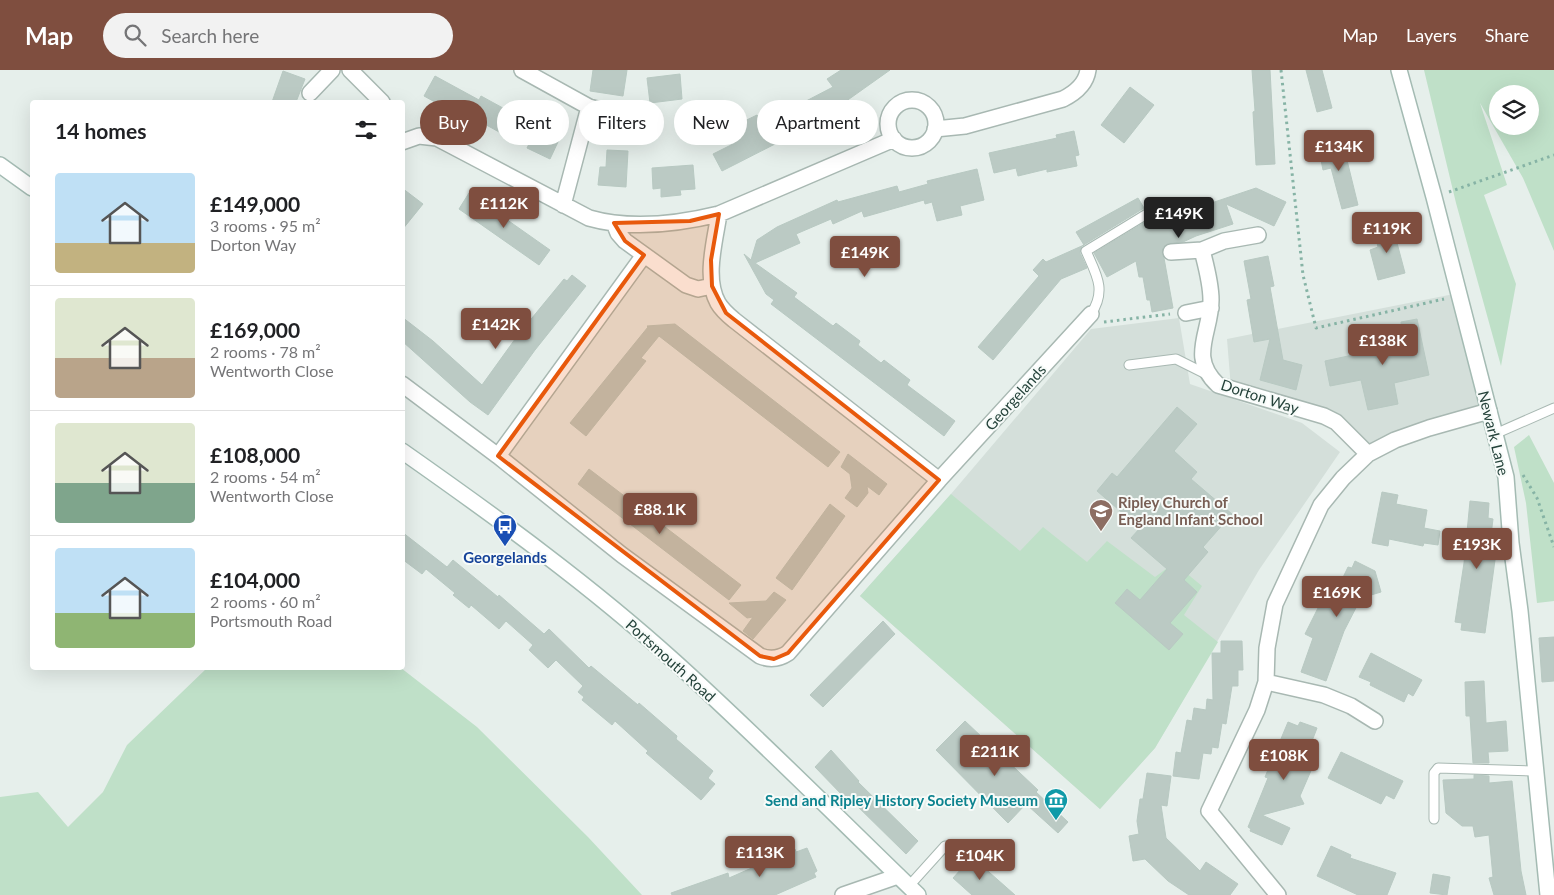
<!DOCTYPE html>
<meta charset="utf-8">
<style>
:root{--surface:#fff;--page:#f2f2f2;--text:#202124;--muted:#757577;--line:#e0e0e0;--accent:#7f4e3f}
body{margin:0;font-family:Lato,sans-serif;background:var(--page);color:var(--text);height:100vh;display:flex;flex-direction:column;font-size:19px;white-space:nowrap}
*{box-sizing:border-box;margin:0}
p{font-size:16px;color:var(--muted)}
.icon{flex:none;width:28px;height:28px;fill:none;stroke:currentColor;stroke-width:2;stroke-linecap:round;stroke-linejoin:round}
.map{position:relative;flex:1;overflow:hidden}
.details{position:absolute;left:30px;top:30px;width:375px;height:570px;display:flex;flex-direction:column;background:var(--surface);border-radius:5px;box-shadow:0 5px 20px #0002}
.details>*{flex:none}
.top-card{position:absolute;left:420px;top:30px;width:475px;height:45px;display:flex;gap:10px}
.buttons{position:absolute;left:1489px;top:15px;display:grid;gap:10px}
.buttons a{display:grid;place-items:center;width:50px;height:50px;border-radius:50%;background:var(--surface);box-shadow:0 5px 20px #0002;font-size:25px}
.price{position:absolute;translate:-50% -42px;padding:0 11px;border-radius:5px;background:var(--accent);color:#fff;font-size:16px;line-height:32px;filter:drop-shadow(0 1px 2px #0008)}
.price::after{content:'';position:absolute;left:50%;top:30px;width:15px;height:11px;margin-left:-8px;background:inherit;clip-path:polygon(0 0,100% 0,50% 100%)}
.price.on{background:#222;color:#fff}
ul{padding:0;list-style:none}
li{display:flex;align-items:center;gap:15px;height:125px;padding:0 25px}
li+li{border-top:1px solid var(--line)}
li span{display:grid;place-items:center;flex:none;width:140px;height:100px;border-radius:5px;color:#555}
li>.icon{margin-inline-start:auto}
span .icon{width:60px;height:60px;fill:#fffc;stroke-width:1}
li b{font-size:21px}
h2{display:flex;justify-content:space-between;align-items:center;height:60px;padding:0 25px;font-size:21px}
.pill{padding:0 18px;border-radius:22px;background:var(--surface);box-shadow:0 5px 20px #0002;font-size:18px;line-height:45px}
.pill.on{background:var(--accent);color:#fff}
header{display:flex;align-items:center;gap:30px;box-sizing:border-box;height:70px;padding:0 25px;background:var(--accent);color:#fff}
header strong{font-size:24px}
nav{display:flex;gap:28px;margin-inline-start:auto;font-size:18px}
.search{width:350px;height:45px;background:var(--page);display:flex;align-items:center;gap:12px;box-sizing:border-box;padding:0 18px;border-radius:28px;color:var(--muted);font-size:19px}
.map>svg:first-child{display:block}
.built{fill:#d4dfda}
.green{fill:#bfe0c8;fill-rule:evenodd}
.building{fill:#bbcac4;stroke:#b8c9c2}
.lines{fill:none;stroke-linecap:round;stroke-linejoin:round}
.service-casing{stroke:#a8b8b2;stroke-width:11}
.minor-casing{stroke:#a8b8b2;stroke-width:18}
.secondary-casing{stroke:#a4bbb3;stroke-width:18}
.path{stroke:#86b3a5;stroke-width:3;stroke-dasharray:2.5 4;stroke-linecap:butt}
.service{stroke:#fff;stroke-width:9}
.minor{stroke:#fff;stroke-width:15}
.secondary{stroke:#fff;stroke-width:15}
.marked{fill:#e8590c;fill-opacity:0.2;stroke:#e8590c;stroke-width:4;stroke-linejoin:round}
.labels{text-anchor:middle;dominant-baseline:central;stroke-width:4;stroke-linejoin:round;paint-order:stroke}
.street-label{font-size:15px;fill:#24423a;stroke:#f7fbf9}
.education-label{font-size:15px;font-weight:bold;fill:#785e54;stroke:#f7fbf9;text-anchor:start}
.transit-label{font-size:15px;font-weight:bold;fill:#164399;stroke:#f7fbf9}
.culture-label{font-size:15px;font-weight:bold;fill:#0d838f;stroke:#f7fbf9;text-anchor:end}
</style>
<header>
<strong>Map</strong>
<div class="search"><svg class="icon" aria-label="search" viewBox="0 0 24 24"><circle cx="10" cy="10" r="6"/><path d="M15 15l6 6"/></svg>Search here</div>
<nav><a>Map</a><a>Layers</a><a>Share</a></nav>
</header>
<div class="map">
<svg width="1554" height="825" viewBox="0 0 1554 825">
<rect width="100%" height="100%" fill="#e6efeb"/>
<path class="built" d="M1459,223L1489,341L1368,384L1348,363L1231,319L1227,269Z
M1179,248L1190,314L1302,353L1340,382L1259,500L1155,678L1100,739L860,526L951,424L1091,259Z"/>
<path class="green" d="M1424,0H1554V181L1523,108L1480,33L1507,115L1484,125L1516,214L1501,296L1456,133ZM1498,24H1530V56H1498Z
M1529,365L1554,413V531L1537,533L1526,433L1514,377Z
M951,424L1020,481L1043,457L1087,492L1107,471L1155,507L1174,493L1202,516L1184,545L1218,572L1155,678L1100,739L860,526Z
M207,598H401L477,657L588,767L642,825H0V727L38,722L68,757L103,722L127,675Z"/>
<path class="building" d="M593,0H627L623,26L590,21Z
M841,0H890L828,44L830,46L722,101L713,84L735,73L728,59L757,45L762,54L833,17L827,9Z
M1252,0H1270L1275,94L1256,95L1253,42L1255,41Z
M1306,0H1322L1332,38L1317,42Z
M283,1L305,9L296,32H272Z
M680,4L682,29L650,33L647,8Z
M435,6L479,30L481,26L512,43L501,63L457,39L455,43L424,26Z
M1130,17L1154,35L1124,73L1101,55Z
M543,46L565,57L550,89L527,78Z
M1074,61L1079,85L1075,86L1077,96L1047,102V99L1018,106L1016,98L994,103L989,83L1057,68L1056,65Z
M1339,66L1342,79L1344,78L1358,135L1342,139L1331,98L1323,100L1320,85L1326,84L1323,71Z
M607,80L628,81L626,117L598,115L600,97H606Z
M693,95L695,119L680,120L681,125L661,127V118L653,119L652,98Z
M977,99L984,130L960,136L962,145L937,151L932,132L925,134L924,130L864,147L862,141L833,154L831,149L796,164L800,173L755,193L797,223L794,227L833,256L836,253L860,271L858,275L881,293L884,290L910,310L907,315L955,351L944,366L771,234L774,230L766,224L744,184L751,190L757,170L777,157L837,130L838,132L897,116L899,122L928,114L927,111Z
M402,118L423,134L402,160Z
M1256,118L1286,132L1274,156L1226,134L1233,154L1196,166L1183,172L1170,173L1163,177L1162,183L1164,188L1173,238L1152,242L1150,230H1147L1143,207H1139L1136,191L1107,207L1094,183L1150,149L1152,153Z
M469,123L550,180L539,195L459,139Z
M1138,128L1144,138L1082,176L1080,183L1087,198L1061,209L993,290L978,277L1039,206L1033,200L1043,189L1046,192L1084,175L1076,162Z
M1392,154L1405,203L1378,210L1370,180L1378,177L1374,159Z
M1268,186L1274,216L1270,217L1283,290L1302,295L1296,320L1260,310L1270,269L1254,272L1247,230L1251,229L1244,191Z
M572,205L586,216L535,280L488,345L470,332L402,271V247L433,271L482,315L518,265L564,209L567,211Z
M1417,249L1429,305L1394,313L1398,334L1368,340L1361,310L1330,316L1325,291L1385,278L1382,264L1402,259L1401,252Z
M675,254L840,382L828,397L659,266L641,288L646,291L586,366L570,353L648,257L647,256Z
M1177,337L1197,354L1174,381L1197,402L1191,409L1232,444L1203,477L1208,482L1184,510L1197,522L1170,553L1183,564L1169,580L1115,533L1127,519L1140,530L1167,499L1131,468L1140,458L1097,421L1112,403L1117,407Z
M848,384L887,414L879,425L867,416L868,423L857,437L845,428L852,418L850,404L841,397Z
M589,399L741,515L729,530L578,414Z
M1382,422L1398,425L1396,434L1427,440L1424,458L1440,461L1438,475L1424,473L1423,476L1389,469L1388,476L1372,473Z
M1470,431L1489,433L1488,448L1493,449L1491,465H1495L1493,489L1495,490L1485,563L1461,560L1462,553L1455,552L1464,493Z
M830,434L845,446L792,520L776,508Z
M402,462L447,497L453,490L498,527L499,525L544,564L549,559L589,598L591,596L638,635L639,633L677,666L676,669L713,701L708,708L715,714L701,730L646,683L648,681L615,651L612,655L582,630L584,627L578,622L583,616L556,590L548,598L529,580L533,575L506,551L499,559L471,535L469,538L453,525L455,523L426,499L422,504L402,489Z
M1355,491L1375,501L1381,522L1361,528L1344,561L1326,611L1301,602L1313,568L1305,564L1328,518L1336,522L1348,497L1352,498Z
M774,522L786,530L753,569L743,561L753,547L747,548L729,533L766,531Z
M883,551L895,564L823,637L810,625Z
M1554,567V611L1542,612L1539,568Z
M1221,571H1242L1243,600H1238V616H1232L1226,654L1222,653L1218,678L1212,677L1211,684L1203,683L1199,709L1173,706L1176,682L1181,683L1187,650L1192,651L1194,638L1206,640L1207,629L1213,630L1212,583H1221Z
M1371,583L1422,610L1413,626L1408,623L1404,632L1370,615L1371,612L1359,607Z
M1484,611L1486,653L1506,651L1508,681L1488,682L1489,693H1473L1470,646H1466L1465,612Z
M965,651L1038,720L1036,722L1068,752L1058,763L1026,734L1008,753L936,680Z
M1288,652L1298,656L1300,652L1317,658L1304,692L1313,696L1300,726L1304,734L1262,745L1290,758L1282,775L1250,761L1251,759L1248,757L1268,708L1265,707Z
M831,680L859,711L858,712L918,771L906,784L846,725L844,727L815,697Z
M1341,682L1403,711L1394,729L1386,725L1381,734L1328,708Z
M1147,703L1171,706L1167,736L1161,735L1166,768L1200,801L1206,792L1238,814L1230,825H1189L1168,811L1145,789L1133,791L1129,766L1139,764L1137,751L1140,729H1143Z
M1474,705L1489,706V713L1512,711L1521,801L1526,825H1494L1489,808L1493,807L1489,765L1475,767L1473,756H1462L1446,743L1443,710L1474,709Z
M1331,776L1351,785L1350,788L1396,803L1387,825H1358L1317,806Z
M807,778L817,801L814,803L816,807L775,825H672L671,823L728,803L729,808L795,779L796,782Z
M972,787L1015,825H972L953,808Z
M1433,804L1450,807L1447,825L1430,823Z"/>
<g class="lines">
<g class="service-casing">
<path id="service" d="M1091,244C1107,220 1096,204 1086,181L1150,142
M1129,295L1176,289L1208,305
M1495,364L1554,338
M1434,749V703L1438,698L1535,701
M909,816L945,776"/>
</g>
<g class="minor-casing">
<path id="minor" d="M350,0L382,32
M522,0L589,37L647,52
M310,23L332,0
M888 54a24 24 0 1 1 48 0a24 24 0 1 1-48 0Z
M935,59L965,56L1063,29C1075,23 1086,14 1088,0
M402,72L419,66L437,68L589,148C631,160 678,154 719,144L894,69
M563,135L589,37
M719,144C715,171 704,208 718,233C722,240 728,245 734,250L939,410
M614,153L618,163L625,171L686,215L698,219L712,216
M1202,180C1206,196 1211,213 1211,230C1211,263 1188,287 1218,315L1324,346L1336,352L1368,384
M1171,182L1202,180L1224,171L1258,165
M1186,243L1211,238
M402,314L498,386L622,485L760,586C770,590 779,589 788,583L939,410L1091,244
M498,386L644,185
M1266,612L1324,625L1351,636L1375,651
M843,825L898,806
M1278,825L1209,741L1257,640L1266,612L1267,578L1275,534L1321,435L1343,408L1368,384L1395,370L1429,358L1489,341"/>
</g>
<g class="secondary-casing">
<path id="secondary" d="M1399,0L1434,127L1506,407L1511,473L1520,541L1548,825
M0,95L32,118
M402,381C496,447 590,515 675,592C758,667 837,747 918,825"/>
</g>
<path class="path" d="M1281,0L1303,205L1316,258L1444,229
M1449,122L1554,85
M1104,252L1170,244
M1523,405L1537,428L1554,477"/>
<use href="#service" class="service"/>
<use href="#minor" class="minor"/>
<use href="#secondary" class="secondary"/>
</g>
<path class="marked" d="M719,144L711,190L712,216L726,243L939,410L788,583L774,589L760,586L498,386L644,185L625,171L614,153L690,151Z"/>
<defs>
<g id="school-pin" transform="scale(1.25)"><path d="M0 17L-7.5 6A9.5 9.5 0 1 1 7.5 6Z" fill="#8d6e63" stroke="#f7fbf9"/><path d="M0-5L7-2L0 1L-7-2ZM-4 1L0 2.5L4 1V4Q0 6-4 4Z" fill="#fff"/></g>
<g id="bus-pin" transform="scale(1.25)"><path d="M0 17L-7.5 6A9.5 9.5 0 1 1 7.5 6Z" fill="#1a4fb4" stroke="#f7fbf9"/><path d="M-5-6H5V4H4V6H2V4H-2V6H-4V4H-5ZM-3.5-4V0h7V-4ZM-3.5 1.2v1.5H-2V1.2ZM2 1.2v1.5H3.5V1.2Z" fill="#fff"/></g>
<g id="museum-pin" transform="scale(1.25)"><path d="M0 17L-7.5 6A9.5 9.5 0 1 1 7.5 6Z" fill="#0f9aa8" stroke="#f7fbf9"/><path d="M0-6L6-3V-2H-6V-3ZM-5-1h2V3h-2ZM-1-1h2V3h-2ZM3-1h2V3H3ZM-6 4H6V6H-6Z" fill="#fff"/></g>
</defs>
<g fill-rule="evenodd">
<use href="#school-pin" x="1101" y="441"/>
<use href="#bus-pin" x="505" y="456"/>
<use href="#museum-pin" x="1056" y="730"/>
</g>
<g class="labels">
<g class="street-label">
<text transform="translate(1260 326) rotate(18)">Dorton Way</text>
<text transform="translate(1015 327) rotate(-48)">Georgelands</text>
<text transform="translate(1494 363) rotate(76)">Newark Lane</text>
<text transform="translate(671 590) rotate(42)">Portsmouth Road</text>
</g>
<g class="education-label">
<text x="1118" y="432">Ripley Church of<tspan x="1118" dy="17">England Infant School</tspan></text>
</g>
<g class="transit-label">
<text x="505" y="487">Georgelands</text>
</g>
<g class="culture-label">
<text x="1038" y="730">Send and Ripley History Society Museum</text>
</g>
</g>
</svg>
<div class="buttons">
<a><svg class="icon" aria-label="layers" viewBox="0 0 24 24"><path d="M12 4l9 5-9 5-9-5zM3 14l9 5 9-5"/></svg></a>
</div>
<b class="price" style="left:1339px;top:102px">£134K</b>
<b class="price" style="left:504px;top:159px">£112K</b>
<b class="price on" style="left:1179px;top:169px">£149K</b>
<b class="price" style="left:1387px;top:184px">£119K</b>
<b class="price" style="left:865px;top:208px">£149K</b>
<b class="price" style="left:496px;top:280px">£142K</b>
<b class="price" style="left:1383px;top:296px">£138K</b>
<b class="price" style="left:660px;top:465px">£88.1K</b>
<b class="price" style="left:1477px;top:500px">£193K</b>
<b class="price" style="left:1337px;top:548px">£169K</b>
<b class="price" style="left:995px;top:707px">£211K</b>
<b class="price" style="left:1284px;top:711px">£108K</b>
<b class="price" style="left:760px;top:808px">£113K</b>
<b class="price" style="left:980px;top:811px">£104K</b>
<div class="top-card">
<a class="pill on">Buy</a>
<a class="pill">Rent</a>
<a class="pill">Filters</a>
<a class="pill">New</a>
<a class="pill">Apartment</a>
</div>
<section class="details">
<h2>14 homes<svg class="icon" aria-label="filters" viewBox="0 0 24 24"><path d="M4 7h16M4 17h16"/><circle cx="9" cy="7" r="2"/><circle cx="15" cy="17" r="2"/></svg></h2>
<ul>
<li><span style="background:linear-gradient(#bfe0f5 70%,#c2b280 0)"><svg class="icon" aria-label="home" viewBox="0 0 24 24"><path d="M3 11l9-7 9 7M6 9v11h12V9"/></svg></span><div><b>£149,000</b><p>3 rooms · 95 m²</p><p>Dorton Way</p></div></li>
<li><span style="background:linear-gradient(#dfe7d0 60%,#b9a48a 0)"><svg class="icon" aria-label="home" viewBox="0 0 24 24"><path d="M3 11l9-7 9 7M6 9v11h12V9"/></svg></span><div><b>£169,000</b><p>2 rooms · 78 m²</p><p>Wentworth Close</p></div></li>
<li><span style="background:linear-gradient(#dfe7d0 60%,#7fa58c 0)"><svg class="icon" aria-label="home" viewBox="0 0 24 24"><path d="M3 11l9-7 9 7M6 9v11h12V9"/></svg></span><div><b>£108,000</b><p>2 rooms · 54 m²</p><p>Wentworth Close</p></div></li>
<li><span style="background:linear-gradient(#bfe0f5 65%,#8fb573 0)"><svg class="icon" aria-label="home" viewBox="0 0 24 24"><path d="M3 11l9-7 9 7M6 9v11h12V9"/></svg></span><div><b>£104,000</b><p>2 rooms · 60 m²</p><p>Portsmouth Road</p></div></li>
</ul>
</section>
</div>
